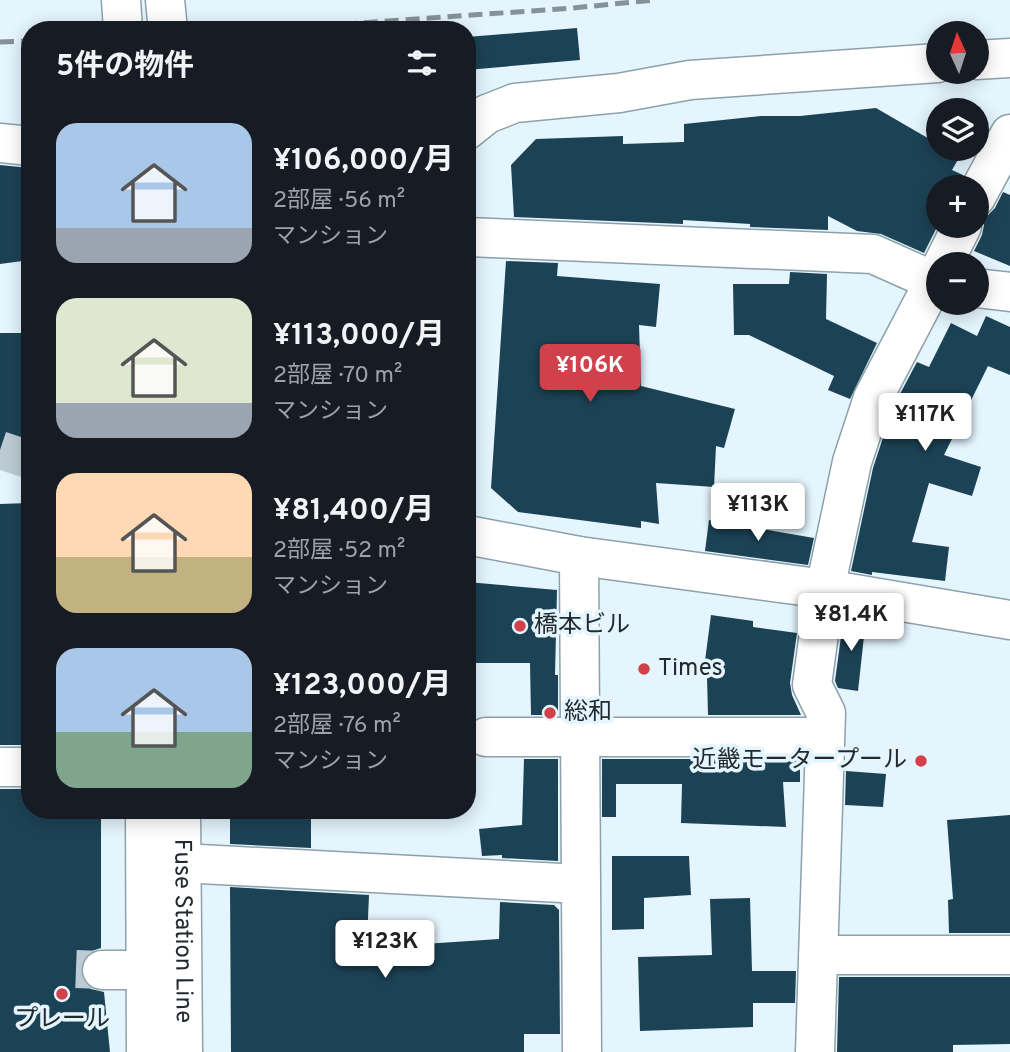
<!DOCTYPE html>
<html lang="ja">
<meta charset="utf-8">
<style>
:root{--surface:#171b24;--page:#242831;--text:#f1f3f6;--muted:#9ea1a6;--accent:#d1414c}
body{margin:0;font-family:Overpass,"Noto Sans JP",sans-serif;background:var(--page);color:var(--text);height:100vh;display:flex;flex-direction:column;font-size:26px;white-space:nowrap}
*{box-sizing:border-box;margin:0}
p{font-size:23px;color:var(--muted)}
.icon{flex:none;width:38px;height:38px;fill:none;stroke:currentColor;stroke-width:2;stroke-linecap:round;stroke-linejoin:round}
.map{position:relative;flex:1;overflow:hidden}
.side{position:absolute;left:21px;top:21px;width:455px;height:798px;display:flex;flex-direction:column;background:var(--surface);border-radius:28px;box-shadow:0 4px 18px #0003}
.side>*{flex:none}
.needle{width:46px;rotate:357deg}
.tools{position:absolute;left:926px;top:21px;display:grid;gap:14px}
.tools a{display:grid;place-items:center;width:63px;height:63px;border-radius:50%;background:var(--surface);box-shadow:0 4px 18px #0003;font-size:35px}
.price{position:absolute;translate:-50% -60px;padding:0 16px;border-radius:7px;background:#fff;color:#222;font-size:23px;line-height:46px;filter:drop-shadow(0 2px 4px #0008)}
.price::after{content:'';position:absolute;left:50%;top:42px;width:21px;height:16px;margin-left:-10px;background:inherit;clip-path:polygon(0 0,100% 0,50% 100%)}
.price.on{background:var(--accent);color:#fff}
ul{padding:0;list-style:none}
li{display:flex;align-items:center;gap:21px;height:175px;padding:0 35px}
li span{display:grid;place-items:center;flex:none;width:196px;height:140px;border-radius:21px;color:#555}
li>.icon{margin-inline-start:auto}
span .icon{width:84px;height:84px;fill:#fffc;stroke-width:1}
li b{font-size:30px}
h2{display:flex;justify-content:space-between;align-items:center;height:84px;padding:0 35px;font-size:30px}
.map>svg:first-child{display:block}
.building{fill:#1c4355}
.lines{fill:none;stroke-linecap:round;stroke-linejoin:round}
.street-tunnel{stroke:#bdccd4;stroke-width:38;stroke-dasharray:38 19;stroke-linecap:butt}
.street-casing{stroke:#8da1ab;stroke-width:41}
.secondary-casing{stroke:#8da1ab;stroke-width:41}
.street{stroke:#fff;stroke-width:38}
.secondary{stroke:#fff;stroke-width:38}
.rail{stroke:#869298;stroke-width:5;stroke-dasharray:14 7;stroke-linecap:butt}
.poi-dot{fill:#d1414c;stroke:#e4f5fd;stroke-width:2.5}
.labels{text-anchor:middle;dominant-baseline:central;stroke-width:7;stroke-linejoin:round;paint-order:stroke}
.poi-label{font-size:24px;fill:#222a2e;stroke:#e4f5fd;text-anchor:start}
.street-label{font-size:24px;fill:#222a2e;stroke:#e4f5fd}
</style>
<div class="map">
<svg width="1010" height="1052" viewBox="0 0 1010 1052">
<rect width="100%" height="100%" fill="#e4f5fd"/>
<path class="building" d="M577,28L580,60L467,70V37Z
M876,108L938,144V149H947L960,156L952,170L963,175L956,187H938V225L924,253L881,234L857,231L828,216V230L750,227V224L683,220V224L514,217L511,165L536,139L623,136V144L684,142V124L761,116H800Z
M0,165L30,168V260L0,264Z
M1003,192L1010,195V266L974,251L982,235L984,225L982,217L988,215L995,208Z
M506,261L558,263L557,276L660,284L656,327L639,325L641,386L735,409L724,448L716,446L714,487L656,483L659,524L641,521V528L518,512L491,488Z
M790,272L827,274L826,319L877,343L850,399L828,390L834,376L749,335H734L733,284H789Z
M986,316L1010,327V375L988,366L944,455L981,467L972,496L929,483L912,542L949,547L945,581L872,572V575L851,571L873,468L893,407L917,362L929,367L951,323L977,336Z
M0,333H30V450H0Z
M30,503V745H0V504Z
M709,520L814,538L808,565L705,551Z
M467,582L557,590L555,675H558V715H531L530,663H467Z
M844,614L866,618L858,691L838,688L835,681Z
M711,615L753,621V627L797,633L790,683L792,695L801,715H708L707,677L703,676Z
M524,759H558V861L502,858V855L482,856L479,829L522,825Z
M602,759H800V782H783L786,827L681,823L682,784H616V817H602Z
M846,771L886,774L883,807L845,805Z
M0,789H30V810H101V948L92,951L83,959L80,971L83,981L91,989L104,992L110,1052H0Z
M230,810L311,812V848L230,844Z
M1010,815V933H949L948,900L953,899L947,820Z
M612,856H689L691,895L644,898V929L612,930Z
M230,887L369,895L367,941L424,939V944L499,939L500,902L554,905L559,910L560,1034H524V1052H231Z
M750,898L752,971H796L795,1003H753V1027L640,1031L638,957L712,955L710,899Z
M839,977H1010V1044L953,1045V1052H837Z"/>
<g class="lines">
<path class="street-tunnel" d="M0,450L30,460
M76,969L102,970"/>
<g class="street-casing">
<path id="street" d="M0,143L30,146
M976,197L1010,134
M467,237L873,254L938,283
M943,264L962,226
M976,288L1010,292
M579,556L582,1052
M486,737H825
M0,767H30
M181,863L581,884
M818,955H1010
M102,970H145
M815,1052L826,713L812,685L825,589L852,462L873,398L938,274"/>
</g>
<g class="secondary-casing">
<g id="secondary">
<path d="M121,0L123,30"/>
<path d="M165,0L168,30"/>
<path d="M976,60L1010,58"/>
<path d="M467,130L487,114L515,103L619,93L690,80L938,63"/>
<path d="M467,535L579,556L825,589L1010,620"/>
<path d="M145,810L146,1052"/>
<path id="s1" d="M181,810L183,1052"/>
</g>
</g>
<use href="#street" class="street"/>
<use href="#secondary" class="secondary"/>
<path class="rail" d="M259,30L573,8L654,0
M0,42L30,41"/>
</g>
<g class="poi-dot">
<circle cx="520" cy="626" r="7"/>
<circle cx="644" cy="669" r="7"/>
<circle cx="550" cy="713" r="7"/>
<circle cx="921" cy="761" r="7"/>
<circle cx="62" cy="994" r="7"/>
</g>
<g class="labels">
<g class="poi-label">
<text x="534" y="626">橋本ビル</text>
<text x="658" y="669">Times</text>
<text x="564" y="713">総和</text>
<text x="907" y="761" text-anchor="end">近畿モータープール</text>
<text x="62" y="1020" text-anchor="middle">プレール</text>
</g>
<g class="street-label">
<text stroke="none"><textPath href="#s1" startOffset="121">Fuse Station Line</textPath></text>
</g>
</g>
</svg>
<div class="tools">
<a><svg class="needle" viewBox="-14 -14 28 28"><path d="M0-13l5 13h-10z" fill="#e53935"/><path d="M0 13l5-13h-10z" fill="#9ea1a6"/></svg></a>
<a><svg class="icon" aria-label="layers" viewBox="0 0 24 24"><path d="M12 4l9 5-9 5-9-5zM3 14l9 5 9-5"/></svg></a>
<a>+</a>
<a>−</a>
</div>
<b class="price on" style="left:590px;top:404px">¥106K</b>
<b class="price" style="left:925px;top:453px">¥117K</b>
<b class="price" style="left:758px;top:543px">¥113K</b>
<b class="price" style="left:851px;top:653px">¥81.4K</b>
<b class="price" style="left:385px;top:980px">¥123K</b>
<section class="side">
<h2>5件の物件<svg class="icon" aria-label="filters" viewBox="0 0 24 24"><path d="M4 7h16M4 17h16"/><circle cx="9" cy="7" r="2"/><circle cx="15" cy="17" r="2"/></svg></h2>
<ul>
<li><span style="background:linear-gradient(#a9c7e8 75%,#9aa5b1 0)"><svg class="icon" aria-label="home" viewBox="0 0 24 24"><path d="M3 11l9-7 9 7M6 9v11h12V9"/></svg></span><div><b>¥106,000/月</b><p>2部屋 · 56 m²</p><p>マンション</p></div></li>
<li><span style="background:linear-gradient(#dfe7d0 75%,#9aa5b1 0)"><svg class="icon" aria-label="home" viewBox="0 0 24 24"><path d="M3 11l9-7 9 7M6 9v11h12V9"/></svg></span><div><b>¥113,000/月</b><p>2部屋 · 70 m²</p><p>マンション</p></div></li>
<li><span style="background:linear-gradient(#ffd9b3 60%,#c2b280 0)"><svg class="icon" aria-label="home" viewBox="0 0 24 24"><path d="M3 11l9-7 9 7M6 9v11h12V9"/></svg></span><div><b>¥81,400/月</b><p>2部屋 · 52 m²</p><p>マンション</p></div></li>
<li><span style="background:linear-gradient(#a9c7e8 60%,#7fa58c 0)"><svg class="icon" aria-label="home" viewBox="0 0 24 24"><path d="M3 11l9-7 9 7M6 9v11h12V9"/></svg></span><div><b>¥123,000/月</b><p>2部屋 · 76 m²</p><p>マンション</p></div></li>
</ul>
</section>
</div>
